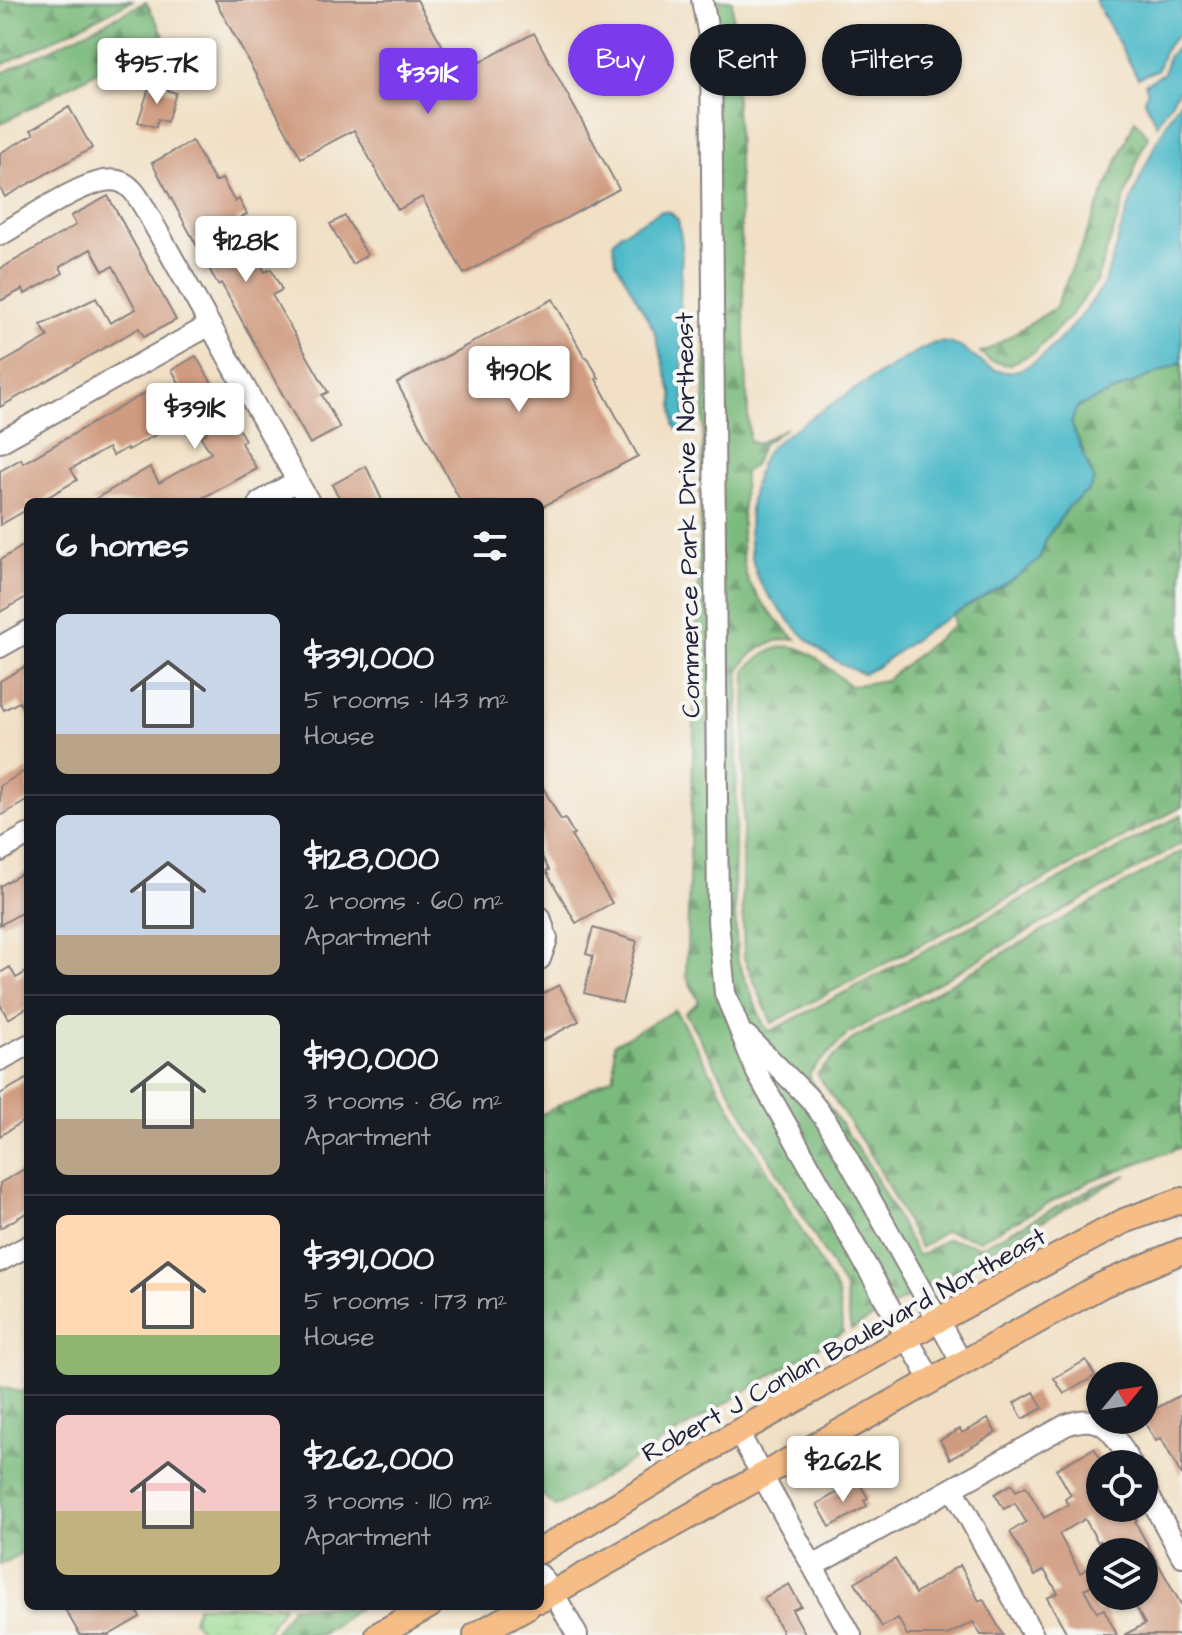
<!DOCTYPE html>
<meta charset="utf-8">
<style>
:root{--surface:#171b24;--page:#20242c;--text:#f1f3f6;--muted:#9ea1a6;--line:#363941;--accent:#7c3aed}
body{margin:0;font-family:"Architects Daughter",sans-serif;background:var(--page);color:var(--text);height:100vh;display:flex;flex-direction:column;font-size:30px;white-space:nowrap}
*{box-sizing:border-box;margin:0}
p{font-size:26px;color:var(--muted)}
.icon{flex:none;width:44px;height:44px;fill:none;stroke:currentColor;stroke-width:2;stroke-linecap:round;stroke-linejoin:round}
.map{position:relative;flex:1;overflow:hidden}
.side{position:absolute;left:24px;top:498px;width:520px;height:1112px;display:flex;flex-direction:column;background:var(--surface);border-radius:12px;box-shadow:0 2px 6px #0004}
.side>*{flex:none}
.guide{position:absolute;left:568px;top:24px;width:494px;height:72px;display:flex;gap:16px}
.needle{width:52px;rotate:60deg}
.buttons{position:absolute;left:1086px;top:1362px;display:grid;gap:16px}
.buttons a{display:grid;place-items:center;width:72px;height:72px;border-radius:50%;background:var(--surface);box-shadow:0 2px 6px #0004;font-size:40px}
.price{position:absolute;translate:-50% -68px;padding:0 18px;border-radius:8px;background:#fff;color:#222;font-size:26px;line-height:52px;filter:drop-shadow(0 2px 4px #0008)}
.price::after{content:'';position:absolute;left:50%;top:48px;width:24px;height:18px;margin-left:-12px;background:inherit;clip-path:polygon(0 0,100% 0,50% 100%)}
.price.active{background:var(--accent);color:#fff}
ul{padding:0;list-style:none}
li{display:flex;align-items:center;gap:24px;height:200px;padding:0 32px}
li+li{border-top:2px solid var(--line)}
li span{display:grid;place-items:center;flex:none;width:224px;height:160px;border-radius:12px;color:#555}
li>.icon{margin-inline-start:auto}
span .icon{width:96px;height:96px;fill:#fffc;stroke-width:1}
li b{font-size:34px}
h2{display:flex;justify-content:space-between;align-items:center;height:96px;padding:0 32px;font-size:34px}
.pill{padding:0 28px;border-radius:36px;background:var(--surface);box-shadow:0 2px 6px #0004;font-size:28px;line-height:72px}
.pill.active{background:var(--accent);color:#fff}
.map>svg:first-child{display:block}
.forest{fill:url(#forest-firs);stroke:#4e6e5b;stroke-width:2}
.wetland{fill:url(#wetland-marsh);stroke:#5e7e66;stroke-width:2}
.water{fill:#4ebac9;stroke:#386e82;stroke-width:2}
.building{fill:#d09c81}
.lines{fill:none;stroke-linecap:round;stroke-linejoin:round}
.minor-casing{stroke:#8a8180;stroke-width:24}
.major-casing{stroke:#8a8180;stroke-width:28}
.minor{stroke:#fff;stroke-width:20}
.major{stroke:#f6be86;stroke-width:24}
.labels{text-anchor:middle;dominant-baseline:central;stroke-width:8;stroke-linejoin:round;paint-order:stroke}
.street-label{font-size:26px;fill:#22223b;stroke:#f6f6f2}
</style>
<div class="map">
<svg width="1182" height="1635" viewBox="0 0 1182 1635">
<defs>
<pattern id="forest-firs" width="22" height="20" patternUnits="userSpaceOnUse" patternTransform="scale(2)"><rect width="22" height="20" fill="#7aba7b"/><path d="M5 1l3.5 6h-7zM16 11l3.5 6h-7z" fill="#649766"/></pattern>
<pattern id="wetland-marsh" width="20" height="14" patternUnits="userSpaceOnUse" patternTransform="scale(2)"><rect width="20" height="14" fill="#99da91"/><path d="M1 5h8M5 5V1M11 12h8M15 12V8" fill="none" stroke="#84bb7e"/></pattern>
</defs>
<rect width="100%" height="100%" fill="#f6f6f2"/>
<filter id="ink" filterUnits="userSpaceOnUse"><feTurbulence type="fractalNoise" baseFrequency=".0125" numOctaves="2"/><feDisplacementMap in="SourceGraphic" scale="16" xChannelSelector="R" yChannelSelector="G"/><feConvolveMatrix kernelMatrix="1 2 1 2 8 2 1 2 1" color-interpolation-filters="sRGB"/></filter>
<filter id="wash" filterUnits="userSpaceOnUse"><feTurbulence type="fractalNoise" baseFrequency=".006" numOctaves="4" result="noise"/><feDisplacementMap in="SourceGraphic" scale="32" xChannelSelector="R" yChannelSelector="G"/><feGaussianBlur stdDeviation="1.8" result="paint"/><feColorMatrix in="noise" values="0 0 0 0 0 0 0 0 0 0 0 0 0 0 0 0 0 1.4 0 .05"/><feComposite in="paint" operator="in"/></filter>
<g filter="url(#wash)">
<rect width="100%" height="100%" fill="#f1e0c5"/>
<path class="forest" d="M0,0H133L0,66Z
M707,0H732L749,441L757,444L786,428L763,444L752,467L744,472C744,502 737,553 748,580C756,598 781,626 796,639C772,638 749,651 739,671L734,885L737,959L764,1026L770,1031L775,1029L1182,815V843L847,1035L810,1072V1079L869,1165L917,1255L924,1254L946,1239L983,1246L1095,1187L1127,1175L1040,1222L851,1330L845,1289L685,1013L699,1002L686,975L714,97Z
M146,2L164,35L0,124V74Z
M1135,120L1149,137L1141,151L1096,282L1069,317L1034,353L1008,365L990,361L980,352L986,351L1055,308Z
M1182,362V807L772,1023L744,958L742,885L746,670C791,624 811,654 850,686L886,680L953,626L954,614L1018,576L1039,560L1047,538L1069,506L1088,491L1084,453L1071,423L1077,407Z
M1182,851V1147L1092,1180L980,1240L945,1231L920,1248L875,1161L817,1074L850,1041Z
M675,1010L838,1294L843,1332L555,1507L540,1493V1115L614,1076V1044Z
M0,1387L20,1392L28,1389V1549L0,1565Z
M292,1606H362L320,1635H273Z"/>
<path class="wetland" d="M197,1606H283L265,1635H205L193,1621Z"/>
<path class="water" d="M1095,0H1182V33C1163,45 1165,52 1157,70L1138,78Z
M1182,42V89L1178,91L1157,125L1144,99L1148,91L1145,84L1164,73L1168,57Z
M1182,98V362L1077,407L1071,423L1094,481L1088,491L1069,506L1047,537L1039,560L1018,576L927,630L877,667L863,674C820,658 791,626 764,589C742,558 746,482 768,450C777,437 920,346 936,343C977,336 984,398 1039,359C1055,347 1093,304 1102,286C1111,269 1115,247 1121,229C1137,182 1155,139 1182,98Z
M661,211L670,212L678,220L682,243L680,307L684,318L689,321C688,332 683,340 682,352C681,375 685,397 685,419L682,429L677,430L674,425L673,396L654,330L616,262L613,242L621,233Z"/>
<g id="blocks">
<path class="building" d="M215,0H417L458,74L534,33L619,189L464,274L422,197L398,210L354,130L301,158Z
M150,85L176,93L167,122L158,119L156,127L138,122Z
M69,107L92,148L5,197L0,188V153L34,134L31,130Z
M192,141L215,182L222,179L235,202L239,199L247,214L236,220L265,272L271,269L282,290L272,295L328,392L322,395L340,428L310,444L221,283L218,285L152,163Z
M108,196L176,320L144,337L139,328L0,407V364L48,337L41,325L96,298L110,323L136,309L113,266L103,271L91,249L60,267L63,273L56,277L25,294L23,289L0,301V269L76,225L71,216Z
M345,216L367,255L352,264L330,224Z
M553,299L585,358L587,357L599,378L596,379L638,456L540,508V502H461L397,383Z
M196,356L245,440L241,443L257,469L195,502H90L150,467L159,483L211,453L201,437L207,433L172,370Z
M150,390L171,426L128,450L127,448L113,456L108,448L71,469L77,480L39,502H28V509L0,525V471L21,459L23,463Z
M366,466L383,502H342L332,485Z
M28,543V596L0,612V560Z
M28,665V717L19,702L4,710L0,703V681Z
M28,769V800L0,816V786Z
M540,782L561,820L565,819L574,834L571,836L612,903L576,923L546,871L549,870L540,853Z
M28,870V909L0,925V886Z
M593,928L637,941L622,1003L584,993L593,956L586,954Z
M10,967L16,978L28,971V1007L8,1019L0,1004V973Z
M559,985L579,1021L540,1042V995Z
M28,1078V1118L0,1136V1094Z
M28,1167V1212L0,1228V1183Z
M1086,1360L1095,1376L1064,1394L1054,1378Z
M1034,1392L1043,1408L1023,1419L1014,1403Z
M1182,1394V1476L1161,1438L1156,1441L1143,1420L1144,1415Z
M988,1419L996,1433L950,1459L940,1440L960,1429L962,1433Z
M1094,1448L1103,1463L1100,1464V1508H1130L1137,1521L1135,1522L1182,1606V1632L1177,1635H1124L1145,1624L1130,1596H1144V1552H1106L1100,1540V1546L1085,1519L1059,1534L1080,1573L1100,1562V1581L1084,1589L1097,1612L1104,1609L1117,1635H1068L1047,1598L1058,1593L1044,1570L1035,1576L1010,1532L1026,1522L1015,1503L1004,1509L995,1494L1012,1484L1016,1491L1026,1486L1044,1518L1068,1505L1065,1499L1071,1495L1056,1469Z
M858,1481L868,1498L864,1500L867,1506L830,1527L817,1504Z
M895,1559L915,1594L960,1565L979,1601L983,1599L1003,1635H981L973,1622L947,1635H907L898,1618L882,1627L855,1582Z
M789,1584L801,1606L792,1610L806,1635H784L764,1598Z
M63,1606H134L140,1617L109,1635H80Z"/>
</g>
</g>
<g filter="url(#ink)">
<use href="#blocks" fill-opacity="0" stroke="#8a8180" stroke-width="2"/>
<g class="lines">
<g class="minor-casing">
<path id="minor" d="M702,0L711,46L718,921L725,993L757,1073L931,1380
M0,235C26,221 90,174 118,181C131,184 138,197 144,207L309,502
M0,442L210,325
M260,502L297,481
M0,647L28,631
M0,851L28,835
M540,917L547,939L540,959
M747,1036L808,1097L828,1123L962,1363
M0,1060L28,1045
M0,1261L28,1246
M738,1432L851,1635
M1144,1487L1182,1556
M953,1488L1033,1635
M813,1566L1066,1425C1104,1410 1115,1435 1131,1464
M540,1575L553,1592L577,1635"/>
</g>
<g class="major-casing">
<path id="major" d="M540,1551L738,1432L938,1320L1124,1221L1182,1200
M540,1600L1102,1285L1182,1251
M378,1635L429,1606
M476,1635L528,1606"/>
</g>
<use href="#minor" class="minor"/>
<use href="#major" class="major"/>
</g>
</g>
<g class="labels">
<g class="street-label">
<text transform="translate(688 515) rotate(-91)">Commerce Park Drive Northeast</text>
<text transform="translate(844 1345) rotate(-29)">Robert J Conlan Boulevard Northeast</text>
</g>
</g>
</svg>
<div class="buttons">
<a><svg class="needle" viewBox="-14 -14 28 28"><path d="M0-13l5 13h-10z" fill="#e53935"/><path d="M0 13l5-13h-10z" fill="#9ea1a6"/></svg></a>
<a><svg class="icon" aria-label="locate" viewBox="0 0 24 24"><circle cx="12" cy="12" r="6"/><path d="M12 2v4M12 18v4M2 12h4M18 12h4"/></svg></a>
<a><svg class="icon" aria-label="layers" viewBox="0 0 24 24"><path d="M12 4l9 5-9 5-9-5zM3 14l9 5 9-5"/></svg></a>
</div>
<b class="price" style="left:157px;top:106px">$95.7K</b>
<b class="price active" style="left:428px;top:116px">$391K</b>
<b class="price" style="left:246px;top:284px">$128K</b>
<b class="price" style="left:519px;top:414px">$190K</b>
<b class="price" style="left:195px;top:451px">$391K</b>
<b class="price" style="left:843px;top:1504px">$262K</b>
<div class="guide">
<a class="pill active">Buy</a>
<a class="pill">Rent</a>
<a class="pill">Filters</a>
</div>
<section class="side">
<h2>6 homes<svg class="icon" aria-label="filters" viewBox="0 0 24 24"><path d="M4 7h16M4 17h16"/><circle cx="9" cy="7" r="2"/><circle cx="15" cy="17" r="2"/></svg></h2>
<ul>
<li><span style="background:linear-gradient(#c9d6e8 75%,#b9a48a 0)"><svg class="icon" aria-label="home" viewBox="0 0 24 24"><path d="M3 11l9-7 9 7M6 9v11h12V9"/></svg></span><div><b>$391,000</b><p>5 rooms · 143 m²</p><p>House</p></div></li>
<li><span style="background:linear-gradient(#c9d6e8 75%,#b9a48a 0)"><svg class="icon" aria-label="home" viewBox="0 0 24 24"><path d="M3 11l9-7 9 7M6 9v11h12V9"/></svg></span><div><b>$128,000</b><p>2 rooms · 60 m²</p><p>Apartment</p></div></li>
<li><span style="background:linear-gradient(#dfe7d0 65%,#b9a48a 0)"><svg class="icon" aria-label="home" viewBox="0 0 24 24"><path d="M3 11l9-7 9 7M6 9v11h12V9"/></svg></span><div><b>$190,000</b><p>3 rooms · 86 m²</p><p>Apartment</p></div></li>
<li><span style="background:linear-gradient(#ffd9b3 75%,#8fb573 0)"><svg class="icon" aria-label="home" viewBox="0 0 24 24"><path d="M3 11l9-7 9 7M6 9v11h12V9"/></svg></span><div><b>$391,000</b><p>5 rooms · 173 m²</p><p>House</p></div></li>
<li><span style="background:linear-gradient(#f6c9c9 60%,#c2b280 0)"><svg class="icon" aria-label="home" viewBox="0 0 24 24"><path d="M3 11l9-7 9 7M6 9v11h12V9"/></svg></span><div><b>$262,000</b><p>3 rooms · 110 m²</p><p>Apartment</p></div></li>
</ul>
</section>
</div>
